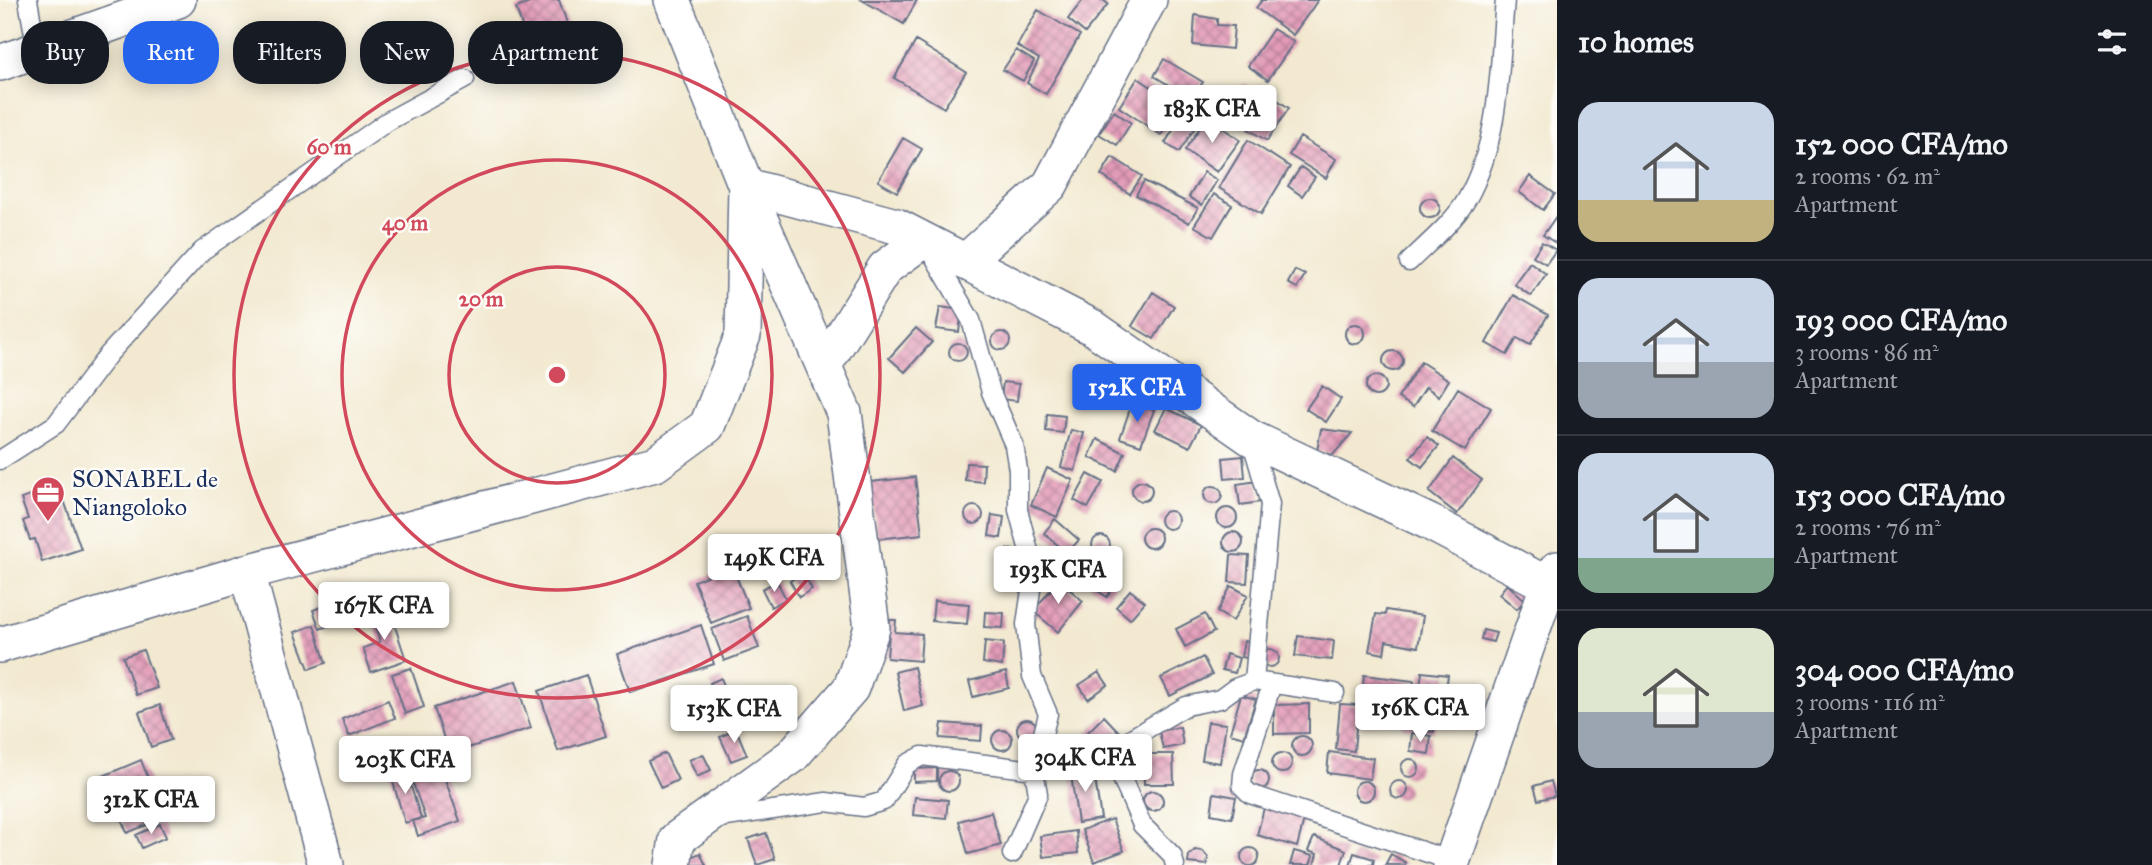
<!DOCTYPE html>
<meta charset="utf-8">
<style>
:root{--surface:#171b24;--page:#242831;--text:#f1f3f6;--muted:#9ea1a6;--line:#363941;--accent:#2563eb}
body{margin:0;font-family:"IM FELL Great Primer",serif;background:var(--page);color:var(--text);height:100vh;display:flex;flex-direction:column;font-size:26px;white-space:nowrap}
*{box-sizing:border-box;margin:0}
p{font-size:23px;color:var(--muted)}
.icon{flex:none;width:38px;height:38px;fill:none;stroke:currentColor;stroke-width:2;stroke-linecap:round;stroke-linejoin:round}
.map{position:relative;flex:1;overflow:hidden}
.side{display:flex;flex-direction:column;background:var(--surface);width:595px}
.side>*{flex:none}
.top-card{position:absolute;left:21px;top:21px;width:665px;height:63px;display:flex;gap:14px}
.price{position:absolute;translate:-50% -60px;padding:0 16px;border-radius:7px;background:#fff;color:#222;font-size:23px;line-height:46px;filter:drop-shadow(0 2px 4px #0008)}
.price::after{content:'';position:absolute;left:50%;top:42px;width:21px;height:16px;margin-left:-10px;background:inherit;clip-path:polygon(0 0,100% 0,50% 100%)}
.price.current{background:var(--accent);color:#fff}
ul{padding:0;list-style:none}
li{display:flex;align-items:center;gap:21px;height:175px;padding:0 21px}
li+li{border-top:2px solid var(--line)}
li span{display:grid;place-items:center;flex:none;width:196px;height:140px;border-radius:21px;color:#555}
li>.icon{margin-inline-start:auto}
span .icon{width:84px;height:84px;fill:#fffc;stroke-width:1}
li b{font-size:30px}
h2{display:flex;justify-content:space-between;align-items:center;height:84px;padding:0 21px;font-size:30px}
.chip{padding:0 24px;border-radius:28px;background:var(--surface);box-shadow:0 4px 18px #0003;font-size:24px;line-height:63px}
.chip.current{background:var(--accent);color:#fff}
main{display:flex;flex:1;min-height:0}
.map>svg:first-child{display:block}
.building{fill:url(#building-cross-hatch)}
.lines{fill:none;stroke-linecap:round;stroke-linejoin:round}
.lane-casing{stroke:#667086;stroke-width:21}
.street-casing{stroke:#667086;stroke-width:38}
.lane{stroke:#fff;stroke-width:18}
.street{stroke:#fff;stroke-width:35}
.ring{fill:none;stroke:#d1495b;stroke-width:3.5}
.labels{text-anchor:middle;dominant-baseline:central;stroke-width:5;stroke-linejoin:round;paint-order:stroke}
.poi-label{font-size:24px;fill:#1b2f5e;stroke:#fdfcf7;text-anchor:start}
.centre{fill:#d1495b;stroke:#fdfcf7;stroke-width:3.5}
.ring-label{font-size:21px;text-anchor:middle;font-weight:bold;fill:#d1495b;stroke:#fdfcf7;stroke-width:5;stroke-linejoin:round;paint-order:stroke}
</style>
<main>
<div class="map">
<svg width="1557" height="865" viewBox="0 0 1557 865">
<defs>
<pattern id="building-cross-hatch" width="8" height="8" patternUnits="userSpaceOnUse" patternTransform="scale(1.75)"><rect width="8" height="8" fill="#e39bb8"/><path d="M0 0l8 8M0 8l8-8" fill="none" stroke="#b77f99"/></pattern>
</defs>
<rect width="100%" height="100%" fill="#fdfcf7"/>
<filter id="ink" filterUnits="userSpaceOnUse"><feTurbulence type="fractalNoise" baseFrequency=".0143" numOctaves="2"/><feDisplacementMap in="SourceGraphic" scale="14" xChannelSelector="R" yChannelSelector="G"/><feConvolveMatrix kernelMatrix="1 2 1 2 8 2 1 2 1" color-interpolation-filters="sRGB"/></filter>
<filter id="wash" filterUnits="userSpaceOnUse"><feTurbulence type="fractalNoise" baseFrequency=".00686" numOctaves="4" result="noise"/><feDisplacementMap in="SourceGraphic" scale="28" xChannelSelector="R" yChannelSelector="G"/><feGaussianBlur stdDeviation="1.57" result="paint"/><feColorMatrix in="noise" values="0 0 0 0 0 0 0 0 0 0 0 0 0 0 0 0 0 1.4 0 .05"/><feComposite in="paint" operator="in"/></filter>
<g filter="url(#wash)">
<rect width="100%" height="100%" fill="#f2e9d0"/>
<g id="blocks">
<path class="building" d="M538,0H559L574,43L527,59L519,34L524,32L516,8Z
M862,0H917L904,24Z
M1083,0H1103L1108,4L1085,33L1068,19Z
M1262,0H1318L1293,35L1256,8Z
M1038,10L1080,35L1046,94L1027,83L1039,59L1017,46Z
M1195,15L1217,19V25L1234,26L1232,49L1193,45Z
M1273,29L1294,42L1268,80L1248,66Z
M916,41L966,72L944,108L894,78Z
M1016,50L1034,61L1023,81L1003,70Z
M1164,59L1203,82L1192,99L1154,76Z
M1138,78L1181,107L1161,135L1119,107Z
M1244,84L1260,96L1243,120L1227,108Z
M1270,95L1289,108L1267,141L1248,129Z
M1186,109L1201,118L1179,152L1165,143Z
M1114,111L1131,123L1117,145L1099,134Z
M1207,117L1240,140L1217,172L1185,150Z
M1300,137L1336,159L1326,178L1289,155Z
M903,138L922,149L897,192L878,181Z
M1248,140L1290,167L1261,214L1219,188Z
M1112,157L1142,176L1130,194L1101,175Z
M1301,167L1315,177L1302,196L1288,186Z
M1204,172L1217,180L1202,205L1189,197Z
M1530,176L1555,194L1543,210L1519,192Z
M1144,181L1198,208L1189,223L1136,195Z
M1214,194L1232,205L1213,237L1194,226Z
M1420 208a10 10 0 1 1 20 0a10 10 0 1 1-20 0Z
M1557,215V244L1543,235Z
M1542,242L1556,250L1546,264L1533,256Z
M1530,262L1546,274L1531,296L1514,284Z
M1295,270L1305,275L1297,288L1288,283Z
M1153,292L1174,306L1154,339L1132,326Z
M1513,295L1548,315L1530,345L1517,338L1507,355L1486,343Z
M940,307L962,310L959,332L936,329Z
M1345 334a10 10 0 1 1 20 0a10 10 0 1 1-20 0Z
M916,328L932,342L905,372L889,358Z
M992 341a9 9 0 1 1 18 0a9 9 0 1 1-18 0Z
M949 352a9 9 0 1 1 18 0a9 9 0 1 1-18 0Z
M1383 361a10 10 0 1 1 20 0a10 10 0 1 1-20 0Z
M1421,362L1449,380L1439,396L1426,387L1413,407L1398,398Z
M1366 386a10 10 0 1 1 20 0a10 10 0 1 1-20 0Z
M1003,382L1019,384L1017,401L1001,399Z
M1322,386L1341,399L1326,422L1306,409Z
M1458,388L1491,408L1465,451L1432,431Z
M1132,403L1154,410L1141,445L1120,438Z
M1166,408L1201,425L1190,447L1155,430Z
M1047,414L1065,416L1063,433L1046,431Z
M1321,429L1352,433L1333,455L1317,451Z
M1071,430L1084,433L1075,471L1061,467Z
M1427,437L1439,446L1422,467L1410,458Z
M1097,439L1125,453L1117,471L1089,457Z
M1243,456L1245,477L1225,479L1223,458Z
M1453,458L1482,480L1457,514L1429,492Z
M966,463L984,464L983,482L965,480Z
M1047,468L1073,480L1057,517L1031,505Z
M1088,474L1103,482L1088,508L1074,500Z
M915,477L922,534L877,539L871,482Z
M1258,481L1261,502L1240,505L1237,484Z
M1132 491a10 10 0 1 1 20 0a10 10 0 1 1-20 0Z
M1204 495a9 9 0 1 1 18 0a9 9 0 1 1-18 0Z
M59,486L81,549L42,562L35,539L30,540L23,521L28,519L21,499Z
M965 515a9 9 0 1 1 18 0a9 9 0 1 1-18 0Z
M1217 518a10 10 0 1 1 20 0a10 10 0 1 1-20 0Z
M1160 520a9 9 0 1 1 18 0a9 9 0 1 1-18 0Z
M992,515L1004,517L1001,538L989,536Z
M1055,519L1079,540L1067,553L1044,533Z
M1141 538a10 10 0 1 1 20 0a10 10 0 1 1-20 0Z
M1223 542a10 10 0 1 1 20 0a10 10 0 1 1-20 0Z
M1092 545a9 9 0 1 1 18 0a9 9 0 1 1-18 0Z
M1000 558a9 9 0 1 1 18 0a9 9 0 1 1-18 0Z
M1072 564a10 10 0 1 1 20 0a10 10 0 1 1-20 0Z
M1231,555L1249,556L1247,583L1229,582Z
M732,566L749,608L711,623L694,581Z
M1101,567L1119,579L1107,597L1089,585Z
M803,573L812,589L799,597L790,581Z
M1059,580L1083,601L1058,632L1033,611Z
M777,581L786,599L771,607L762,589Z
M1507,584L1525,600L1517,609L1499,594Z
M1231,586L1248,595L1233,621L1217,612Z
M1130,590L1145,602L1130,619L1116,607Z
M350,596L357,615L320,629L313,610Z
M934,601L969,604L967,624L932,621Z
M388,605L406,660L371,672L363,648L380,642L370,611Z
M1386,610L1423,616L1418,647L1386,641L1384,654L1369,651L1376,614L1385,615Z
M985,612L1004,613L1003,628L984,627Z
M1205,614L1214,632L1185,647L1176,629Z
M747,616L759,648L724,661L712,629Z
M890,620H896L895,632L922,634L920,661L887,658Z
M314,625L326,663L309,669L295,632Z
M701,625L714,664L630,692L617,654Z
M1483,630L1496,633L1493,642L1481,639Z
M1298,636L1334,641L1332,660L1295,656Z
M985,641L1004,643L1002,666L983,663Z
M1244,641L1255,643L1252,659L1241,657Z
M1261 658a9 9 0 1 1 18 0a9 9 0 1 1-18 0Z
M143,650L157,688L136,695L123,657Z
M1226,654L1239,658L1235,673L1222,670Z
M1203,657L1212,675L1170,696L1161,678Z
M914,667L923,706L904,711L895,672Z
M411,668L424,707L405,714L392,674Z
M1006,672L1009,688L973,697L969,681Z
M1099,672L1108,685L1088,699L1079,685Z
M1422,672L1448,675L1443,712L1417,708Z
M586,675L606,736L558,751L539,691Z
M1364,675L1414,681L1411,700L1362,694Z
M721,678L727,693L717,697L710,683Z
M516,681L531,728L449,754L434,708Z
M1241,695L1256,699L1244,737L1230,733Z
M388,700L395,718L349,736L342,719Z
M1309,704V733L1274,734V705Z
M1340,704L1358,705L1354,751L1336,749Z
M160,705L171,740L151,747L139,712Z
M1404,711L1436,715L1434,732L1402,728Z
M1104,716L1121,734L1096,758L1079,741Z
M1017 729a10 10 0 1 1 20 0a10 10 0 1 1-20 0Z
M1208,722L1226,724L1220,763L1202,760Z
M942,723L982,726L981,741L940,738Z
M1180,727L1183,745L1163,749L1159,731Z
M736,729L747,755L731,761L720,737Z
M992 740a10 10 0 1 1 20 0a10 10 0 1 1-20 0Z
M1412,733L1431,736L1429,754L1410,751Z
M1292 746a10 10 0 1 1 20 0a10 10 0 1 1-20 0Z
M431,740L460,821L418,836L413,821L425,818L406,763L397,767L392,754Z
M1329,752L1373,758L1370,779L1327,773Z
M665,753L678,780L661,788L648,761Z
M1272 763a10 10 0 1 1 20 0a10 10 0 1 1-20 0Z
M703,754L711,770L697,777L689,760Z
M1144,754H1173L1174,784H1144Z
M1401 768a9 9 0 1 1 18 0a9 9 0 1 1-18 0Z
M141,760L164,818L127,833L118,811L105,815L91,781Z
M1093,765L1101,819L1078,823L1070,768Z
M405,768L421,818L405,823L390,772Z
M937,768V781L914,782V769Z
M1249 780a10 10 0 1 1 20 0a10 10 0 1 1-20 0Z
M939 781a10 10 0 1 1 20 0a10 10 0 1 1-20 0Z
M1390 790a9 9 0 1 1 18 0a9 9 0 1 1-18 0Z
M1551,781L1555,796L1538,800L1534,786Z
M1354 791a10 10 0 1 1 20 0a10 10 0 1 1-20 0Z
M1143 801a10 10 0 1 1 20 0a10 10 0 1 1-20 0Z
M1214,793L1236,797L1232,818L1211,814Z
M915,797L948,800L946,818L913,815Z
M1264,808L1304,820L1297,847L1257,835Z
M991,812L1001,845L968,854L959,821Z
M1112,819L1124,851L1094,862L1082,830Z
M160,824L166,837L142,848L136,835Z
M1076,831L1078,853L1043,857L1040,836Z
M766,833L775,859L757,865L748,839Z
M1314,837L1346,850L1341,865H1314L1317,854L1308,851Z
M1241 857a9 9 0 1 1 18 0a9 9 0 1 1-18 0Z
M1195,850L1203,851L1208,857L1207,865L1188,863L1189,855Z
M1294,851L1313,856L1310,865H1290Z
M700,853L706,865H689L686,859Z
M1354,853L1374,859L1373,865H1350Z
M1391,854L1406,863L1405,865H1385Z"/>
</g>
</g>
<g filter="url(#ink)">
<use href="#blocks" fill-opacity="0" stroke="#667086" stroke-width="2"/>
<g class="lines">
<g class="lane-casing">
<path id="lane" d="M28,0L37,52
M930,250L971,320L991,392L1014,445L1018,470V510L1034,570L1026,624L1032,676L1048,714L1034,770L1038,794L1012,854
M1409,262C1429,242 1453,223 1467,199C1501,138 1499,67 1505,0
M1251,439L1270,504L1254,681
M0,460L56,424L108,355L202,251L388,121L465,79
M1272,684L1243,774L1242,786L1250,794L1452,861
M720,818L826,802L864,807L884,801L907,764L922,756L1034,770
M1175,865L1172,855L1142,825L1121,776L1133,737L1186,706L1220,699L1235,688L1254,681L1335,693"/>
</g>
<g class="street-casing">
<path id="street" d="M0,63L178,0
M746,186L896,226L1092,327L1251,438L1429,522L1548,585
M965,262L1050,185L1149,0
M824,365L885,268L923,240
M247,572L655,464L707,426L743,335L746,186L672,0
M0,645L247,572L326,865
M673,865L677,839L792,756L851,688L872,628L844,413L750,196
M1451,865L1548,585L1557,569"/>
</g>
<use href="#lane" class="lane"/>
<use href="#street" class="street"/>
</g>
</g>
<g class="ring">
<circle cx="557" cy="375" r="108"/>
<circle cx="557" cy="375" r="215"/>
<circle cx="557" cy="375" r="323"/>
</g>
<defs>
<g id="office-pin" transform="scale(1.75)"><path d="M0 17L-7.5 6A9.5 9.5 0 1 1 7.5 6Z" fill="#d1495b" stroke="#fdfcf7"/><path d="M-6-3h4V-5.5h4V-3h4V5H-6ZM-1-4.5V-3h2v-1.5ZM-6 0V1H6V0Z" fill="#fff"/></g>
</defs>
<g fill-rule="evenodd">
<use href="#office-pin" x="48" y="493"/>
</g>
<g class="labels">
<g class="poi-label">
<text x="72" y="479">SONABEL de<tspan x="72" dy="28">Niangoloko</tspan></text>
</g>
</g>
<circle cx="557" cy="375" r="10" class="centre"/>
<g class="ring-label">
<text x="329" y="154">60 m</text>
<text x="405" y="230">40 m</text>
<text x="481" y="306">20 m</text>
</g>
</svg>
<b class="price" style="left:1212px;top:145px">183K CFA</b>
<b class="price current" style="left:1137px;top:424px">152K CFA</b>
<b class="price" style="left:774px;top:594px">149K CFA</b>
<b class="price" style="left:1058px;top:606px">193K CFA</b>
<b class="price" style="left:384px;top:642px">167K CFA</b>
<b class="price" style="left:1420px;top:744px">156K CFA</b>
<b class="price" style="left:734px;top:745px">153K CFA</b>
<b class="price" style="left:1085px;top:794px">304K CFA</b>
<b class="price" style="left:405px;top:796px">203K CFA</b>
<b class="price" style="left:151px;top:836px">312K CFA</b>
<div class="top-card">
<a class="chip">Buy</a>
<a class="chip current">Rent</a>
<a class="chip">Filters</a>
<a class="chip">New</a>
<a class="chip">Apartment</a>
</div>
</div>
<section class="side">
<h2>10 homes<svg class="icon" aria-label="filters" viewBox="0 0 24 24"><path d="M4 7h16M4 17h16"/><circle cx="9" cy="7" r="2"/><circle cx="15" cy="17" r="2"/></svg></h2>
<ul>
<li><span style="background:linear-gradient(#c9d6e8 70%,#c2b280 0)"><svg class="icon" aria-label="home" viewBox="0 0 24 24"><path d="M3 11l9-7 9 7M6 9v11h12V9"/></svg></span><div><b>152 000 CFA/mo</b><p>2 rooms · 62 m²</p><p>Apartment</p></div></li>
<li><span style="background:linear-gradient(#c9d6e8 60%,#9aa5b1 0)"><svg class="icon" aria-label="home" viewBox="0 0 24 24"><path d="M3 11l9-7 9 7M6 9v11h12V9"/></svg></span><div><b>193 000 CFA/mo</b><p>3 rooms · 86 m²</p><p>Apartment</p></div></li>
<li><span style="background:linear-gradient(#c9d6e8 75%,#7fa58c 0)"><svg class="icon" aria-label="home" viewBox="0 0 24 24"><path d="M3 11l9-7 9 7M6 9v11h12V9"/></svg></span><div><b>153 000 CFA/mo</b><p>2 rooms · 76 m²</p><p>Apartment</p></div></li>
<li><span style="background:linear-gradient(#dfe7d0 60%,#9aa5b1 0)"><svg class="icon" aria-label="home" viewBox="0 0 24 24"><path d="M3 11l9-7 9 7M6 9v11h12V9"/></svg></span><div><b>304 000 CFA/mo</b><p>3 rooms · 116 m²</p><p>Apartment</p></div></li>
</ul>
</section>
</main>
